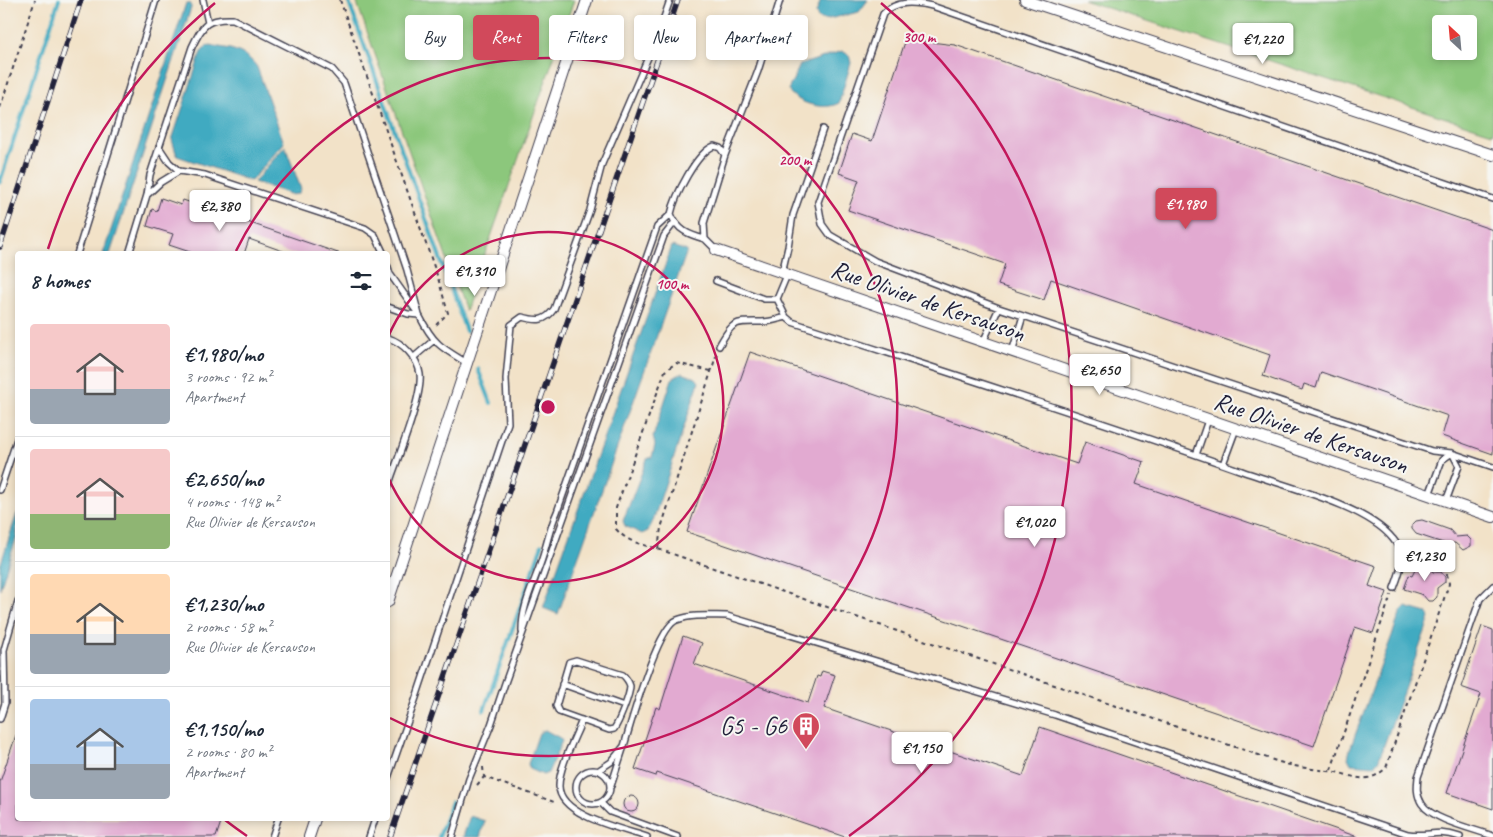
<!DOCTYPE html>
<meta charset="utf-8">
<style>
:root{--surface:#fff;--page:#f6f6f7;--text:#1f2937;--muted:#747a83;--line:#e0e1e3;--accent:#d1495b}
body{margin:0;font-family:Caveat,sans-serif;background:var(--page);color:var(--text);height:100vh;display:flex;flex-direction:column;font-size:19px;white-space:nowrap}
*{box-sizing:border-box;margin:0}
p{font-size:16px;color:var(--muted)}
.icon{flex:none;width:28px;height:28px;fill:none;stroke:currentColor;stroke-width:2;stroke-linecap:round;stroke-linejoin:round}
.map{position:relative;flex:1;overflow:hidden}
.side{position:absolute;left:15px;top:251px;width:375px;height:570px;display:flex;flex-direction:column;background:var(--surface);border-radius:5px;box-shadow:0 2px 8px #0003}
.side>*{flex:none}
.guide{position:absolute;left:405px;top:15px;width:475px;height:45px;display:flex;gap:10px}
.needle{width:32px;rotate:334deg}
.fabs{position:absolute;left:1432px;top:15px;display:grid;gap:10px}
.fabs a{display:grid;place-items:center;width:45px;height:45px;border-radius:5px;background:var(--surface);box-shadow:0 2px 8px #0003;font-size:25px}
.price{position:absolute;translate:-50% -42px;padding:0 11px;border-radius:5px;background:#fff;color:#222;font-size:16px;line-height:32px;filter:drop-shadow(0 1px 2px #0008)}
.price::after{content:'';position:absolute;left:50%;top:30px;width:15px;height:11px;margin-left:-8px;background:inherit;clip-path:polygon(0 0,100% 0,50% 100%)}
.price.selected{background:var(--accent);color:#fff}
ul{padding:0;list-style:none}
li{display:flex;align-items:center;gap:15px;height:125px;padding:0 15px}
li+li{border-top:1px solid var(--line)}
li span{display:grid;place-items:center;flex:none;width:140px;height:100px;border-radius:5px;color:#555}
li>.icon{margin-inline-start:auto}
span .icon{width:60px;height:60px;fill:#fffc;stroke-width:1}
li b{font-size:21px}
h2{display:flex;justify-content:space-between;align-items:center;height:60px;padding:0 15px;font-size:21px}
.tag{padding:0 18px;border-radius:5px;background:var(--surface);box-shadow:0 2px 8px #0003;font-size:18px;line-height:45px}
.tag.selected{background:var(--accent);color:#fff}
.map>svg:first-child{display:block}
.green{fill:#8cc77b;stroke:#57745b;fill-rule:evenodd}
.water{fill:#41aac1;stroke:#32667e}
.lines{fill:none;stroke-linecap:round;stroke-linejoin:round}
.stream{stroke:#41aac1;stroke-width:4}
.building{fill:#e2aad1}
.lane-casing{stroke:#413f50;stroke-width:8}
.street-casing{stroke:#413f50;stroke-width:12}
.path{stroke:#413f50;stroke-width:2;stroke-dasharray:4 4;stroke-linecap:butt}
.lane{stroke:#fff;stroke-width:5}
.street{stroke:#fff;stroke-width:10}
.rail-casing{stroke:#22223b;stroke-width:5.5}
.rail{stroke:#f6f6f2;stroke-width:4;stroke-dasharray:11;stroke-linecap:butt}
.ring{fill:none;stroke:#c2185b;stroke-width:2.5}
.labels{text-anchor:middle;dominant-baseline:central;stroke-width:4;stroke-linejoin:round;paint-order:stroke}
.street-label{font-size:25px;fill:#22223b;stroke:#f6f6f2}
.poi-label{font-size:25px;fill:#22223b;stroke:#f6f6f2;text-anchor:end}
.centre{fill:#c2185b;stroke:#f6f6f2;stroke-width:2.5}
.ring-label{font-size:15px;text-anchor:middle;font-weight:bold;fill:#c2185b;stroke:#f6f6f2;stroke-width:4;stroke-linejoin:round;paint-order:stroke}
</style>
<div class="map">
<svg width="1493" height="837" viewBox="0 0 1493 837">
<rect width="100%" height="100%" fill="#f6f6f2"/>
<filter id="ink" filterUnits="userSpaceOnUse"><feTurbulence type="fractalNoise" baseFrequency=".02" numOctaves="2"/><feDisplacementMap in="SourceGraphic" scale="10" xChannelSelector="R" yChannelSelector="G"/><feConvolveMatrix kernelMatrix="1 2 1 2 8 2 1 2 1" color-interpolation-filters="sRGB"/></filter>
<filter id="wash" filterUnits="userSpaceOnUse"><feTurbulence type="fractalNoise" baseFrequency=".0096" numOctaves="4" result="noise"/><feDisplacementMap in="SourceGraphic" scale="20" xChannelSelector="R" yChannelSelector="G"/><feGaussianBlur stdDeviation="1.12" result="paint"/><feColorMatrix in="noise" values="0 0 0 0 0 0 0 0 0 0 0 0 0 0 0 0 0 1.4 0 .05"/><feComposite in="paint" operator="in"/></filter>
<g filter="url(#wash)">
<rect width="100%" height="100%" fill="#f2e2c8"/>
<path class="green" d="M356,0H574L465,311Z
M1083,0H1493V133H1492ZM1441,24H1469V51H1441Z"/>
<path class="water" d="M821,0H868L859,12L824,20L818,18L816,13Z
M186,3L191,4V8L110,254H103Z
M207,46C227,47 245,50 257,67L284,143L251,181L177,156L172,140L201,52Z
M842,51L849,55L851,63L839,103C825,111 797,104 788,90L800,65Z
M285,146L301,189L299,193L293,195L254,182Z
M672,246L687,251L558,614L543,608Z
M682,373L696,378L699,382L653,521L648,531L642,534L625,526L623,521L647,459L652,457L655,445L653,437L672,379Z
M17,513V536L0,589V566Z
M1406,607L1427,613L1430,618L1378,762L1373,766L1351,764L1348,758L1350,749L1401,611Z
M545,730L560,738L562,741L548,773L543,775L530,769L528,764L539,733Z
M470,816L485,821L480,837H463Z"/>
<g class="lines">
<path class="stream" d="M348,0L466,331
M0,182L59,0
M478,369L491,403
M484,710L542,545
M439,837L452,802"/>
</g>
<g id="blocks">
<path class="building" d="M906,39L955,45L1493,230V454L1442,436L1448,416L1321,372L1316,388L1304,384L1302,390L1263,376L1270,355L1051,279L1044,300L998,285L1005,264L848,210L859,180L839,173L852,134L872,141Z
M161,198L181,205L183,200L341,254H291L249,239L244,254H196L169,245L173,234L147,226L152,209L157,211Z
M750,352L1077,464L1085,442L1144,462L1136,484L1376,566L1369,586L1387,592L1373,633L1355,627L1314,746L687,532Z
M1422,520L1450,530L1456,537L1467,536L1471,540V546L1463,550L1455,543L1446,544L1416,534L1412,529V525L1416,521Z
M1421,563L1427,564L1433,572H1441L1445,577V582L1437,588V597L1433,601H1428L1423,595L1404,589L1409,575L1412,576L1417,566Z
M1482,626L1493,630V809L1447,793L1481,694L1461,687Z
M683,636L702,643L694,664L808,703L817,676L820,677L822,671L835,675L824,708L1023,776L1040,727L1358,837H845L657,773L656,776L635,769L656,707L660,709Z
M16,735H18V819H222L216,837H0V782Z
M623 804a8 8 0 1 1 16 0a8 8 0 1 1-16 0Z"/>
</g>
</g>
<g filter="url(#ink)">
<use href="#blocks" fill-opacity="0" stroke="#413f50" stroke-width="1"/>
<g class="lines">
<g class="lane-casing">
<path id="lane" d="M203,0L208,23
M159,147L169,162L179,171
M147,195L161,182L179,171L205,175L365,228L375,235L384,254
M1493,199L932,6C914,2 896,0 883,14L818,202L822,224L830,235L875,261L999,308L1432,451L1452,453L1493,467
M705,239C689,235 677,230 671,214C675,196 696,153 714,146L720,148L725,155
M716,250L705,239L704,223L725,155L758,71L780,0
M77,254L156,0
M129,254L147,195L150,175L192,47C203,24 207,18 233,19L332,69L344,83L407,270L419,315L390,274L388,267
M782,273L788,247L793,215L823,129
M716,281L764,299H777L787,275
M777,299L786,317L792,322C943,371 1093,418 1242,471C1283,486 1366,505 1393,539C1407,555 1401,570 1394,588
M388,307L408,314L419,315C433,343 440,347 467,363
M388,338C402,342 418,358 420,374C423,397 396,462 388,487
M983,342L999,308
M719,346C733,320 735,322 762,322C770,322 778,319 786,317
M1012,352L1023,316
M413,358L434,340
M1196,455L1208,420
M1223,464L1236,429
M0,490L18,436
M1429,495L1442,460L1452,453L1459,466L1446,501
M1493,586L1480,599L1418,777C1417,786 1416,795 1422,804C1432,820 1474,829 1493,836
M522,632C521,603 538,577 545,549C549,535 551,525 557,512L657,227L671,214
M576,660L623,675C626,678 629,682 630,686C630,695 619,722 614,729L609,730L559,712L556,706L569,662Z
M562,684L624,706
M0,719L5,703L4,650L18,601
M582,720C575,738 559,767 559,786C559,816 623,829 647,837
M624,746C631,723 657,627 677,620C692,614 711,616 727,616L1055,715L1408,834C1428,837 1438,829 1460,837
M576 787a17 17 0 1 1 34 0a17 17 0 1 1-34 0Z
M599,770L611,762L624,746L611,786
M388,778L418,692L508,423L506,379L511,325L522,317C537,321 545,322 554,309L590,210L602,164L659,32L670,0
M601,803L610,812L678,837
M272,837L278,819
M369,837L375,819
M452,837L469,779L491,725L505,683L664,236L674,223"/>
</g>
<g class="street-casing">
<path id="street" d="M1025,0L1493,155
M716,250L1493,517
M388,602L587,0
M309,837L315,819"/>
</g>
<path class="path" d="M340,0L438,278L448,313L435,326
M0,108L35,0
M711,371L676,363L665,371L616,508V529C627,542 641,544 658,549L1279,762C1296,767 1311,769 1328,771C1352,773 1364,788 1386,768L1449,584C1447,561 1429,561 1410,556
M658,549L661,528L717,353
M483,767L484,777L554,802
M1331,770L1391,595
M477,785L484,777"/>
<use href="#lane" class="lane"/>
<use href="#street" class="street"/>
<g class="rail-casing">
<path id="rail" d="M0,247L81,0
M390,837L678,0"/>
</g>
<use href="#rail" class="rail"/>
</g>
</g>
<g class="ring">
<path d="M388 337A175 175 0 1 1 388 477"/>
<path d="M236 251A349 349 0 1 1 390 718"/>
<path d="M247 836A524 524 0 0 1 225 820M48 249A524 524 0 0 1 215 3M881 3A524 524 0 0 1 849 836"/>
</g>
<defs>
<g id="building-pin" transform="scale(1.4375)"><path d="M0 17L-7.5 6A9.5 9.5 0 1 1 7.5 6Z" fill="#d1495b" stroke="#f6f6f2"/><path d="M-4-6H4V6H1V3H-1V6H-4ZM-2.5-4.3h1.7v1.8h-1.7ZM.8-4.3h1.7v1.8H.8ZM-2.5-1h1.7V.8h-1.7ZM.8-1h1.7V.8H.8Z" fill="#fff"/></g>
</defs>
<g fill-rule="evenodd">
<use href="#building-pin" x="806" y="726"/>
</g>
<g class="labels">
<g class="street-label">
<text transform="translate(928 301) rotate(19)">Rue Olivier de Kersauson</text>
<text transform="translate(1311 433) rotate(19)">Rue Olivier de Kersauson</text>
</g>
<g class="poi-label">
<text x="787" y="726">G5 - G6</text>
</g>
</g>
<circle cx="548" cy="407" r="8" class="centre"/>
<g class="ring-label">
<text x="919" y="42">300 m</text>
<text x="795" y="165">200 m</text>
<text x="672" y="289">100 m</text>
</g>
</svg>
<div class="fabs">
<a><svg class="needle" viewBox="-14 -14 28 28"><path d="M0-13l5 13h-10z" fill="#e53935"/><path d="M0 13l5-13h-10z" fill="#747a83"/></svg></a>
</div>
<b class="price" style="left:1263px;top:65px">€1,220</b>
<b class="price selected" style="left:1186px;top:230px">€1,980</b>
<b class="price" style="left:220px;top:232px">€2,380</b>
<b class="price" style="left:475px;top:297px">€1,310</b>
<b class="price" style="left:1100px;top:396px">€2,650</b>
<b class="price" style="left:1035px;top:548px">€1,020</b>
<b class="price" style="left:1425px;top:582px">€1,230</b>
<b class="price" style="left:922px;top:774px">€1,150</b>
<div class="guide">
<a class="tag">Buy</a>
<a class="tag selected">Rent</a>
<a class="tag">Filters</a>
<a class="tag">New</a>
<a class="tag">Apartment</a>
</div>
<section class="side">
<h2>8 homes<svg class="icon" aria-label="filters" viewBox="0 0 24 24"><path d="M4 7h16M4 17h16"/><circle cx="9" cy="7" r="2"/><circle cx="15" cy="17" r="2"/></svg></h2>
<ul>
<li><span style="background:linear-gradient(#f6c9c9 65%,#9aa5b1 0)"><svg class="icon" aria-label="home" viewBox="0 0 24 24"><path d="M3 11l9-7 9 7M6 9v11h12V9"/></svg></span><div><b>€1,980/mo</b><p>3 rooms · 92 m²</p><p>Apartment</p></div></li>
<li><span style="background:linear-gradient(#f6c9c9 65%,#8fb573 0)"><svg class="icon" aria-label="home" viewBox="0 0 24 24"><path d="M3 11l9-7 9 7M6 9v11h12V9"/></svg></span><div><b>€2,650/mo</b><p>4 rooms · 148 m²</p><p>Rue Olivier de Kersauson</p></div></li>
<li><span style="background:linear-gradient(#ffd9b3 60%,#9aa5b1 0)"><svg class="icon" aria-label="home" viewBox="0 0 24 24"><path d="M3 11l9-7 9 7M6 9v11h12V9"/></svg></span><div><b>€1,230/mo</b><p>2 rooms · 58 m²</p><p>Rue Olivier de Kersauson</p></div></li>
<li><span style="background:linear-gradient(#a9c7e8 65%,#9aa5b1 0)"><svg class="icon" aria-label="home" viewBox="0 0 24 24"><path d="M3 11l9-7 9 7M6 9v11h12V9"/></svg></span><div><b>€1,150/mo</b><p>2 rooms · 80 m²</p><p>Apartment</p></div></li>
</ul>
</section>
</div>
